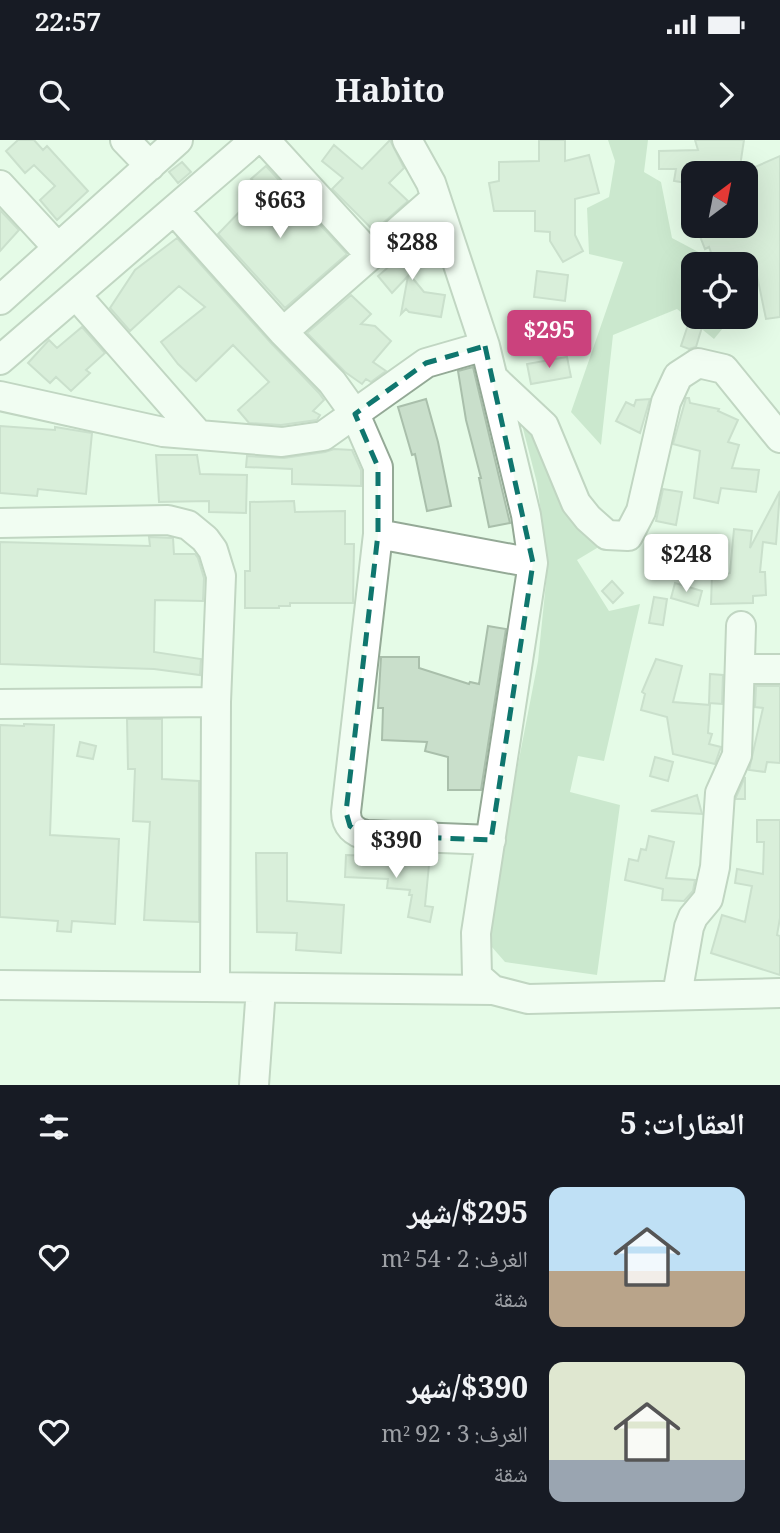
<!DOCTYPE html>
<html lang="ar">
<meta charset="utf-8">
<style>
:root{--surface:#171b24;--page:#20242c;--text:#f1f3f6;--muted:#9ea1a6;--accent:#cb427d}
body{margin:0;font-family:Georgia,"Noto Naskh Arabic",serif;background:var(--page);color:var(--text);direction:rtl;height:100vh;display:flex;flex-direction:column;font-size:26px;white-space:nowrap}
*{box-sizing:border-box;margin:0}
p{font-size:23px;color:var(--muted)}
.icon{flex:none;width:38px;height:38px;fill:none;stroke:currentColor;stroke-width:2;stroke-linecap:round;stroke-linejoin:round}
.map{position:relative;height:945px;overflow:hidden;direction:ltr}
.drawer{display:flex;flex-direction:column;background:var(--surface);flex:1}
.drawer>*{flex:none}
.needle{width:46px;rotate:32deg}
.buttons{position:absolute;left:681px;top:21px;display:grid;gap:14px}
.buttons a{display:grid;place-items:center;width:77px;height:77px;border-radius:14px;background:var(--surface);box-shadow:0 7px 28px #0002;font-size:35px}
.price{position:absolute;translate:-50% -60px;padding:0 16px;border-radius:7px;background:#fff;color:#222;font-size:23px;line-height:46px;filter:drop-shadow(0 2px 4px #0008)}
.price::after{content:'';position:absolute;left:50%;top:42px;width:21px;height:16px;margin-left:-10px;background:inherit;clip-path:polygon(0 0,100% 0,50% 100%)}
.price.on{background:var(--accent);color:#fff}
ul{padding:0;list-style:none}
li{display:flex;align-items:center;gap:21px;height:175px;padding:0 35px}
li span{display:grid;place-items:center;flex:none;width:196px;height:140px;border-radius:14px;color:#555}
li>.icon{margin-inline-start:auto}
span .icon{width:84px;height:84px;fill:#fffc;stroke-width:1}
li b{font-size:30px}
h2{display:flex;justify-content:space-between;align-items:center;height:84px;padding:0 35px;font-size:30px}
.status{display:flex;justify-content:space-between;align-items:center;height:49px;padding:0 35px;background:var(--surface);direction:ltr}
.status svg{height:19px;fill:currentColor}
header{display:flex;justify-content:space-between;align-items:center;height:91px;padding:0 35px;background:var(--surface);font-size:32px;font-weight:800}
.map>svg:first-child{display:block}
.green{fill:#acd1b0}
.building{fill:#c9dfcb;stroke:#a9bfab;stroke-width:2}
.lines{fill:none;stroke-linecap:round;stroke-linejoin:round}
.minor-casing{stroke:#94a996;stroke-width:32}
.minor{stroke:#fff;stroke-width:28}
.marked{fill:none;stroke:#0f766e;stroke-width:5;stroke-dasharray:14 9;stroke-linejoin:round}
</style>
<div class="status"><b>22:57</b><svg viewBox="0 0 49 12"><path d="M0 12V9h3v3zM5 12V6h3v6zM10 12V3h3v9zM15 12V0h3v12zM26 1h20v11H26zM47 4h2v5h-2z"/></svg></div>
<header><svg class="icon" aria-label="forward" viewBox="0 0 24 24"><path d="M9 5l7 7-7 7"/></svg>Habito<svg class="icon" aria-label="search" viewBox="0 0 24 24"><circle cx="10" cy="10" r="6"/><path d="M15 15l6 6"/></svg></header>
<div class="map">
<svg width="780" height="945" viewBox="0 0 780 945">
<rect width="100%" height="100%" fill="#e5fbe7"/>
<path class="green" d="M608,0H648L644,32L661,42L672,98L706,116V124H693V177H732L714,199L677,169L613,195L601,305L571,272L623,122L589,114L587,68L609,57L615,21Z
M519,273L538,294L599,398L597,408L577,420L609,471L640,464L604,621L578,616L570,652L620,665L597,835L505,822L491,806L487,785L538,521L548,423L537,343Z"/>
<path class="building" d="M18,0H34L43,10L47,6L88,51L57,80L40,60L55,46L34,25L25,33L6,11Z
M390,0L404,28L389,43L408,61L374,91L332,49L343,38L322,21L334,5L362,29Z
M539,0H565V21L589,15L599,53L575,59V95L583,111L563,122L550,101V92L535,91V71H494L489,43L499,41V22L539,21Z
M695,0H744L739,33H693V44L674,41L676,29H659V11L698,10Z
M780,16V177L766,179L753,116L752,124H720L719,117L713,118L709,107L705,109L696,86H746V31Z
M182,22L191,32L178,43L169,32Z
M266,26L347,114L285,168L218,94L247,64L241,57L255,42L251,39Z
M0,70L19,90L0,111Z
M177,98L271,203L319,253L324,260L313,271L320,275L317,280L281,285L249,283L238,270L269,242L233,205L196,241L178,224L161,202L205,167L179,146L130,191L110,168L135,130Z
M415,99L430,117L410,135L424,152L445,155L441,177L409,172L406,169L401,174L408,136L392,153L378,136L392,124L389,121Z
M537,131L568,135L565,161L534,157Z
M351,155L371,174L361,184L375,186L391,201L373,222L386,231L371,242L366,239L362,244L345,232L307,193Z
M689,182L702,187L696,207L689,209L681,206Z
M82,187L105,213L86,230L90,233L71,251L56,237L50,243L28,223L49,200L57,208Z
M567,217L571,237L531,244L527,224Z
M473,227L510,383L489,387L479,338H481L466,280L458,231Z
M686,258H689L690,263L719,269L718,271L738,280L728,302L739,305L732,328L759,330L756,352L721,348L718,363L694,358L700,311L673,304Z
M426,259L438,302L451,366L427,371L415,314L412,315L398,267Z
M650,259L640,293L616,281L626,262L634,266L636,260Z
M0,286L55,290V287L92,293L86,354L38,349L37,356L0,353Z
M334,309L352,310L361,330V346L292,344V329L246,327L247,316L284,318L325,312Z
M156,315H197L200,334L247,335L246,373L209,372V361L159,362Z
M663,349L682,352L676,385L656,381Z
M780,351L776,404L763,402L760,432H765L766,455L753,456V463L711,464L712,434L730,433L734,389L752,391L750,408Z
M294,361L295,372L345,371V404H354L353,463H290V466H279V468H245V431H250V362Z
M149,397L173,398L174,414H195L198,418L204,438L203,461L155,460L154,512L201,519L200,535L154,529L0,524V402L150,406Z
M612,441L623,453L613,463L602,451Z
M675,443L702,451L698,466L671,458Z
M654,457L667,459L663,485L649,483Z
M488,486L506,489L481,650H448V617L425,611L427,602L382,600L383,568H378L381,517H419V528L469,544L470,542L479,544Z
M656,519L682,526L673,562L710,565L708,593L712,594L709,604L721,607L715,624L673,614L667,577L641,570L645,554L642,552Z
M710,534L723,535L722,564L709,563Z
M756,546H780V623L767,622L765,632L749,630L763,568L755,567Z
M127,579H162V639L199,641V782L144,780L150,682L133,681L135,629H128Z
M24,584L54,585L50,695L119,699L115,784L72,781L71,792L57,791L58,781L0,777V585L24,586Z
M80,602L96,606L93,619L77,616Z
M655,617L673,622L668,641L650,636Z
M745,637V659H736V657Z
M697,655L702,674L651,671Z
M757,680H780V778L777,795L780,796V835L711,813L722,775L745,782L752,746L735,743L737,729L763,734L764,702H757Z
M649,696L674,702L666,738L695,740L693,751L684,761L662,760L663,749L625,740L629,719L638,721L641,709L646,710Z
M256,713H287V761L344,765L341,813L296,810L297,793L257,792Z
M346,715L372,716L371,721L429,725L425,766L433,767L430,782L408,777L412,755H409L410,750L387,748L388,739L345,737Z"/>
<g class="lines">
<g class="minor-casing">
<path id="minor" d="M125,0L150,26
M265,0L370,115
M407,0L431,43L485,206L526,375L533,423L476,793L477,836L493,850L528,859L780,853
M0,45L58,108
M174,70L283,192L332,242L355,274L378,327V394L346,672C346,685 354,693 367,695L491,700
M76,155L197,293
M0,160L178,0
M283,192L436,58
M0,220L255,0
M493,238L544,286L576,363L588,378L607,395L628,396L641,371L666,262L678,236L698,223L724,229L780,298
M0,256L163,292L282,302L323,296L426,223L485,206
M0,383L168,380L188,385L205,399L213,410L221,436L216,562L215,847
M378,394L533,423
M740,529H780
M0,564L216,562
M0,845L493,850
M677,855L689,787L693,777L708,759L715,727L720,653L737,615L741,486
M254,945L261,848"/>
</g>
<use href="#minor" class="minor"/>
</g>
<path d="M0 0H780V945H0ZM485,206L533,423L491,700L362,695L350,686L346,672L378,394V327L355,274L426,223Z" fill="#e5fbe7" fill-opacity=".55" fill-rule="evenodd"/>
<path class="marked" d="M485,206L533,423L491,700L362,695L350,686L346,672L378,394V327L355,274L426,223Z"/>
</svg>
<div class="buttons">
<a><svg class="needle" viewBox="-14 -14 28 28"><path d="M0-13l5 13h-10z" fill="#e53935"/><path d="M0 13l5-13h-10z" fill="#9ea1a6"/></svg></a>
<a><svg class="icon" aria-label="locate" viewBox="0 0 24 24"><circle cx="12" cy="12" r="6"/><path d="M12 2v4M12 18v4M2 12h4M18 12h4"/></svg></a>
</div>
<b class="price" style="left:280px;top:100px">$663</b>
<b class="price" style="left:412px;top:142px">$288</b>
<b class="price on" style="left:549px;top:230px">$295</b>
<b class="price" style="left:686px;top:454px">$248</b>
<b class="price" style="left:396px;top:740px">$390</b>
</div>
<section class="drawer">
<h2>العقارات: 5<svg class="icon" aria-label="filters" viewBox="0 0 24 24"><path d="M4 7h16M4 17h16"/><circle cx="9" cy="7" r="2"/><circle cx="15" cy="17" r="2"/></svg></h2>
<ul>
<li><span style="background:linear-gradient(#bfe0f5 60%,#b9a48a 0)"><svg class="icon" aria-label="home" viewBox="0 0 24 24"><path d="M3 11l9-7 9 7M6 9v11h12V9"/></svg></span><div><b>$295/شهر</b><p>الغرف: 2 · 54 m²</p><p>شقة</p></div><svg class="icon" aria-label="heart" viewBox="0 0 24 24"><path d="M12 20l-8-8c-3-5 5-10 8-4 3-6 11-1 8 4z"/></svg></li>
<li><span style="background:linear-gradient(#dfe7d0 70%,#9aa5b1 0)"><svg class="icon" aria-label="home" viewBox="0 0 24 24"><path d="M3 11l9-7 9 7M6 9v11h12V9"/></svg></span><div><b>$390/شهر</b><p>الغرف: 3 · 92 m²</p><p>شقة</p></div><svg class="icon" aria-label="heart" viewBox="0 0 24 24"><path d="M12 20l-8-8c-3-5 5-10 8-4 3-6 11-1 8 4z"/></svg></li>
</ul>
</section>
